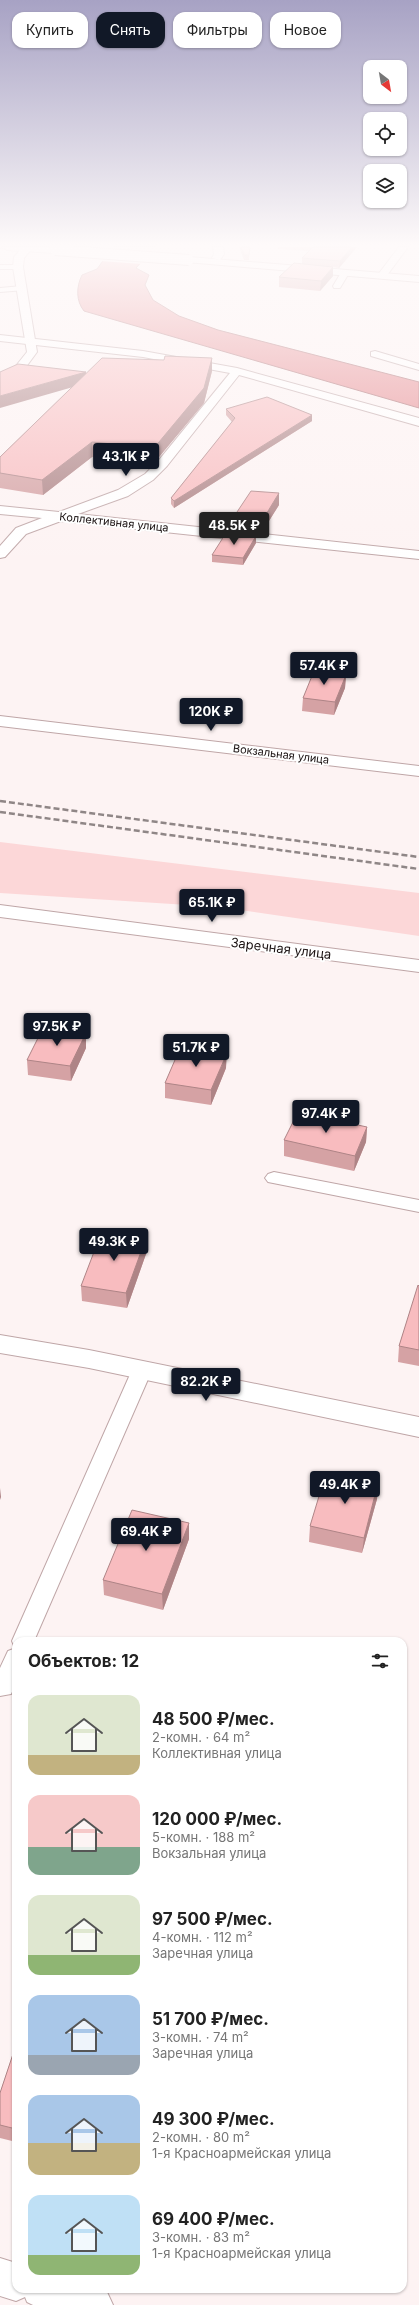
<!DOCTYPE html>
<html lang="ru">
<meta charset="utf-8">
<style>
:root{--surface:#fff;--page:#f2f2f2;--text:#222;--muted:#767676;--accent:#111827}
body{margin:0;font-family:Inter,sans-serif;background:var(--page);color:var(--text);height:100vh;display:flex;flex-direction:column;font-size:15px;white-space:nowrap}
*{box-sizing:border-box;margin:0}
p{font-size:13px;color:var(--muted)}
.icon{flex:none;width:22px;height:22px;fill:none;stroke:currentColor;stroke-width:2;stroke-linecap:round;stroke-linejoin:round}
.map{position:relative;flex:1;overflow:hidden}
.panel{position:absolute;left:12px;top:1637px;width:395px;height:656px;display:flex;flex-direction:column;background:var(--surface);border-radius:12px;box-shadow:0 1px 3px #0004}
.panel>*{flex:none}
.guide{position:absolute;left:12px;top:12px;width:395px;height:36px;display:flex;gap:8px}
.needle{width:26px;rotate:149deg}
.controls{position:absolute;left:363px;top:60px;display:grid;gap:8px}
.controls a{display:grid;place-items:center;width:44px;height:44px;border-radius:8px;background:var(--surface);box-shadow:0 1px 3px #0004;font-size:20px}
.price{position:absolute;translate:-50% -34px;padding:0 9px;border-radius:4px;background:var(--accent);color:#fff;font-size:13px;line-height:26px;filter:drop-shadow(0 1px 2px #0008)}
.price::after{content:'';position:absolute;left:50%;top:24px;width:12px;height:9px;margin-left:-6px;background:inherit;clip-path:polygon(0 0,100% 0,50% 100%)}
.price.active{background:#222;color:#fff}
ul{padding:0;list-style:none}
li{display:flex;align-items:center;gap:12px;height:100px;padding:0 16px}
li span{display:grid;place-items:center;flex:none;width:112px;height:80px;border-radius:12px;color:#555}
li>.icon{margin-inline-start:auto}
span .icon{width:48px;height:48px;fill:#fffc;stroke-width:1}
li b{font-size:17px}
h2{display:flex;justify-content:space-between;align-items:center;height:48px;padding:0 16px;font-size:17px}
.chip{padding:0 14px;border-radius:12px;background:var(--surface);box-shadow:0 1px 3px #0004;font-size:14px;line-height:36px}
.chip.active{background:var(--accent);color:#fff}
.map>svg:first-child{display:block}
.green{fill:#fcd7d8}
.water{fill:#e5888e;stroke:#a86569}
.pier{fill:#fdf3f3}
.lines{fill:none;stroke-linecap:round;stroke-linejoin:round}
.service-casing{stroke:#bfa6a7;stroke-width:2}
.minor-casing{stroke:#bfa6a7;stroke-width:2}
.tertiary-casing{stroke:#bfa6a7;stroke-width:2}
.secondary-casing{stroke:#bfa6a7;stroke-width:2}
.service{fill:#fff;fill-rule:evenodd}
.minor{fill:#fff;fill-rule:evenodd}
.tertiary{fill:#fff;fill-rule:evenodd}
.secondary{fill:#fff;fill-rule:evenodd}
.rail{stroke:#8f8686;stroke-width:2.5;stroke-dasharray:6 3;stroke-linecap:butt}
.secondary-bridge-casing{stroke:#bfa6a7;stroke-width:12;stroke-linecap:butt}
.secondary-bridge{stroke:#fff;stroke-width:10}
.wall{fill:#d5a2a4}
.shaded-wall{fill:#ae8486}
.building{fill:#f8bcbf;stroke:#ae8486}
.labels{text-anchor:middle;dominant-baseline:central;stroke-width:4;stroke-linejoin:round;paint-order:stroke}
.far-street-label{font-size:11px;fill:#1b1313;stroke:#fff}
.street-label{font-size:13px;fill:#1b1313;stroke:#fff}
</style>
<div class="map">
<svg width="419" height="2305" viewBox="0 0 419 2305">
<rect width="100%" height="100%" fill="#fdf3f3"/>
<path class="green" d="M0,842L419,893V936L219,907L0,893Z"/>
<path class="water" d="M113,247H155L136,268L149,275L145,285L153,300L179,316L218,330L419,382V408L84,311C76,301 76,287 82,275L97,269Z"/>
<path class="pier" d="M110,247H157L142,264L100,261Z"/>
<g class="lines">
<g class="service-casing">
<path id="service" d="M0,265H18L22,267L18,269H0Z
M342,271L349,273L340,288H334L333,286Z
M22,286H25V290L0,292V288Z
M274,1172L419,1200V1212L268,1182L265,1178L268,1174Z
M142,1363L149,1365L152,1370L34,1641H16L15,1648L12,1641L132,1370L135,1365Z
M16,1648V1683L11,1694L0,1696V1668L8,1651Z"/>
</g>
<g class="minor-casing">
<path id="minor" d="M213,247H223L224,254L220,260L212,258L214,254Z
M399,247H408L385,278H379L377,276Z
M0,335L143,351L237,368L419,418V426L239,375L167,466L153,480L128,496L78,514L419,551V559L61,521L26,534L5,557L0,558V546L16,528L42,518L0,514V506L59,512L118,490L145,474L159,460L230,373L143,357L0,341Z
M375,351L419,364V370L371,356V352Z
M0,905L419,960V972L0,917Z
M0,2258L16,2263V2289H101L107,2292L113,2305H33L27,2302L25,2297L16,2301L0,2296Z"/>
</g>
<g class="tertiary-casing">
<path id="tertiary" d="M23,247H33L24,258L23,267L37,352L23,371L0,382V375L15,367L27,352L13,267L14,257Z
M0,716L419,766V776L0,726Z
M0,1335L89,1350L419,1417V1437L89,1368L0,1353Z"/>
</g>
<g class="secondary-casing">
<path id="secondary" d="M2,247H46L60,250L55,253L7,250Z
M189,257L419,276V282L186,262L184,260Z"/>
</g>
<use href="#service" class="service"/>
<use href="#minor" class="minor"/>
<use href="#tertiary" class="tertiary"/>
<use href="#secondary" class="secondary"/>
<path class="rail" d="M0,801L419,857
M0,812L419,869"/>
<g class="secondary-bridge-casing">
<path id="secondary-bridge" d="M55,250L189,260"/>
</g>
<use href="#secondary-bridge" class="secondary-bridge"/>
</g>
<path class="wall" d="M239,247H250L249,260H244Z
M278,247H357L339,268L333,267V276L320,291L279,287V277L302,264V258L309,251L278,249Z
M212,371L204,403L154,463L92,457L43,495L0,488V457L72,387L1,372L86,373Z
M226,409L312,415V421L174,508L171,504V498L232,422L226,415Z
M279,493V505L262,532L233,529V518Z
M256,536V543L243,565L212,562V555Z
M346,675L345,688L334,715L302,711L303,698Z
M86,1033V1048L71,1081L28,1075L27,1060Z
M226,1068L211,1105L165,1098V1083Z
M367,1127L366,1142L354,1171L284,1156V1140Z
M146,1238V1254L127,1308L82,1301L81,1286Z
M419,1286V1366L398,1362L399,1346Z
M378,1483L377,1499L362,1553L309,1542L310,1526Z
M189,1523V1539L163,1610L104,1595L103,1580Z
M16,2045V2142L0,2138V2093Z"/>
<path class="shaded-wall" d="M352,247H357L339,268L340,261Z
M333,267V276L320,291L321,281Z
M212,358V371L204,403L154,463V448Z
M86,372L87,383L0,408V396Z
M312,415V421L174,508V501Z
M92,442V457L43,495L42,480Z
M279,493V505L262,532V521Z
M256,536V543L243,565V558Z
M346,675L345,688L334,715L335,702Z
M86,1033V1048L71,1081L70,1066Z
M227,1053L226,1068L211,1105V1090Z
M367,1127L366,1142L354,1171L355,1156Z
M146,1238V1254L127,1308L126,1293Z
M378,1483L377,1499L362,1553L364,1538Z
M0,1488L1,1497L0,1500Z
M189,1523V1539L163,1610L162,1594Z"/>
<path class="building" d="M241,247H250L249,255H244Z
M313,247H352L340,261L302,258Z
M294,263L333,267L321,281L279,277Z
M165,356L212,358L204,388L154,448L92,442L42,480L0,473V457L102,358L164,360Z
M18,364L86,372L0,396V372Z
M267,397L312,415L174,501L171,498L235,418L226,409Z
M251,491L279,493L262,521L233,518Z
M226,533L256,536L243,558L212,555Z
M314,671L346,675L335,702L303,698Z
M43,1028L86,1033L70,1066L27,1060Z
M181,1046L227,1053L211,1090L165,1083Z
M298,1112L367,1127L355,1156L284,1140Z
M102,1231L146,1238L126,1293L81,1286Z
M418,1285L419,1286V1350L399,1346Z
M326,1473L378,1483L364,1538L310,1526Z
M132,1510L189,1523L162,1594L103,1580Z
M16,2045V2129L0,2125V2093Z"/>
<linearGradient id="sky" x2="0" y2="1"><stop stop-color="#a7a2c4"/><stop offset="0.43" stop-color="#fefafa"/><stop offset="1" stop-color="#fefafa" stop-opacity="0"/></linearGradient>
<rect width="419" height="569" fill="url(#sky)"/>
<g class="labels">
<g class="far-street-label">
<text transform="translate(114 522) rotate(6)">Коллективная улица</text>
<text transform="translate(281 754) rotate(7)">Вокзальная улица</text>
</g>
<g class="street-label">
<text transform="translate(281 948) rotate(7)">Заречная улица</text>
</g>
</g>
</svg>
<div class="controls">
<a><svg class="needle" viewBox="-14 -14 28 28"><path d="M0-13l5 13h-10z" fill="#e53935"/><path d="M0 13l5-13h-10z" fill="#767676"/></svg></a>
<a><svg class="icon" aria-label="locate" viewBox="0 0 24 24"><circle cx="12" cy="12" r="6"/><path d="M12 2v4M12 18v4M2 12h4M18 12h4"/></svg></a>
<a><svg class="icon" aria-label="layers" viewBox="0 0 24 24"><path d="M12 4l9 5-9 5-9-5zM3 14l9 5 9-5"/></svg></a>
</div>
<b class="price" style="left:126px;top:477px">43.1K ₽</b>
<b class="price active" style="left:234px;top:546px">48.5K ₽</b>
<b class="price" style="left:324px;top:686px">57.4K ₽</b>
<b class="price" style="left:211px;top:732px">120K ₽</b>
<b class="price" style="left:212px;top:923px">65.1K ₽</b>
<b class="price" style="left:57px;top:1047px">97.5K ₽</b>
<b class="price" style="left:196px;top:1068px">51.7K ₽</b>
<b class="price" style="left:326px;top:1134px">97.4K ₽</b>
<b class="price" style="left:114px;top:1262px">49.3K ₽</b>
<b class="price" style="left:206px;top:1402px">82.2K ₽</b>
<b class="price" style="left:345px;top:1505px">49.4K ₽</b>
<b class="price" style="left:146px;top:1552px">69.4K ₽</b>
<div class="guide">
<a class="chip">Купить</a>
<a class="chip active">Снять</a>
<a class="chip">Фильтры</a>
<a class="chip">Новое</a>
</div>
<section class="panel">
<h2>Объектов: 12<svg class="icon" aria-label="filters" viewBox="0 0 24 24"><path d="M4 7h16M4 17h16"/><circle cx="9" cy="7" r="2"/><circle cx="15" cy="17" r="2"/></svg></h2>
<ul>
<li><span style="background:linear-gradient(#dfe7d0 75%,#c2b280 0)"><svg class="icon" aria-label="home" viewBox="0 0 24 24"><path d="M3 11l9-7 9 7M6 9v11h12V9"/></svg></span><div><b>48 500 ₽/мес.</b><p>2-комн. · 64 m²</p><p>Коллективная улица</p></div></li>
<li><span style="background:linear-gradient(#f6c9c9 65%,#7fa58c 0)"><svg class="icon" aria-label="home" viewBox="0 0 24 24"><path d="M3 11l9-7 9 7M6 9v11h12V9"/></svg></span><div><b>120 000 ₽/мес.</b><p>5-комн. · 188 m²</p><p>Вокзальная улица</p></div></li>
<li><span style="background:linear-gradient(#dfe7d0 75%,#8fb573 0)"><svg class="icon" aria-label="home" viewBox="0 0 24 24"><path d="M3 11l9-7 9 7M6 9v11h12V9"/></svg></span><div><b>97 500 ₽/мес.</b><p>4-комн. · 112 m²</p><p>Заречная улица</p></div></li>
<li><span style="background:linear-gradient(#a9c7e8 75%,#9aa5b1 0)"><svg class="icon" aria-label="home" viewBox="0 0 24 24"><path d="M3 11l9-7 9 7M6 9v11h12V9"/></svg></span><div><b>51 700 ₽/мес.</b><p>3-комн. · 74 m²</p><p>Заречная улица</p></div></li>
<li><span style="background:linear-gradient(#a9c7e8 60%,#c2b280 0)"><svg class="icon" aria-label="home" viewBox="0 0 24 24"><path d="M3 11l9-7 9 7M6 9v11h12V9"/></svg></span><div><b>49 300 ₽/мес.</b><p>2-комн. · 80 m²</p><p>1-я Красноармейская улица</p></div></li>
<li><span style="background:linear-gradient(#bfe0f5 75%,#8fb573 0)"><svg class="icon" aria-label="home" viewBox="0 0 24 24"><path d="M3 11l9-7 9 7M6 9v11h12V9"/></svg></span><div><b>69 400 ₽/мес.</b><p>3-комн. · 83 m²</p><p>1-я Красноармейская улица</p></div></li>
</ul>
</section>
</div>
